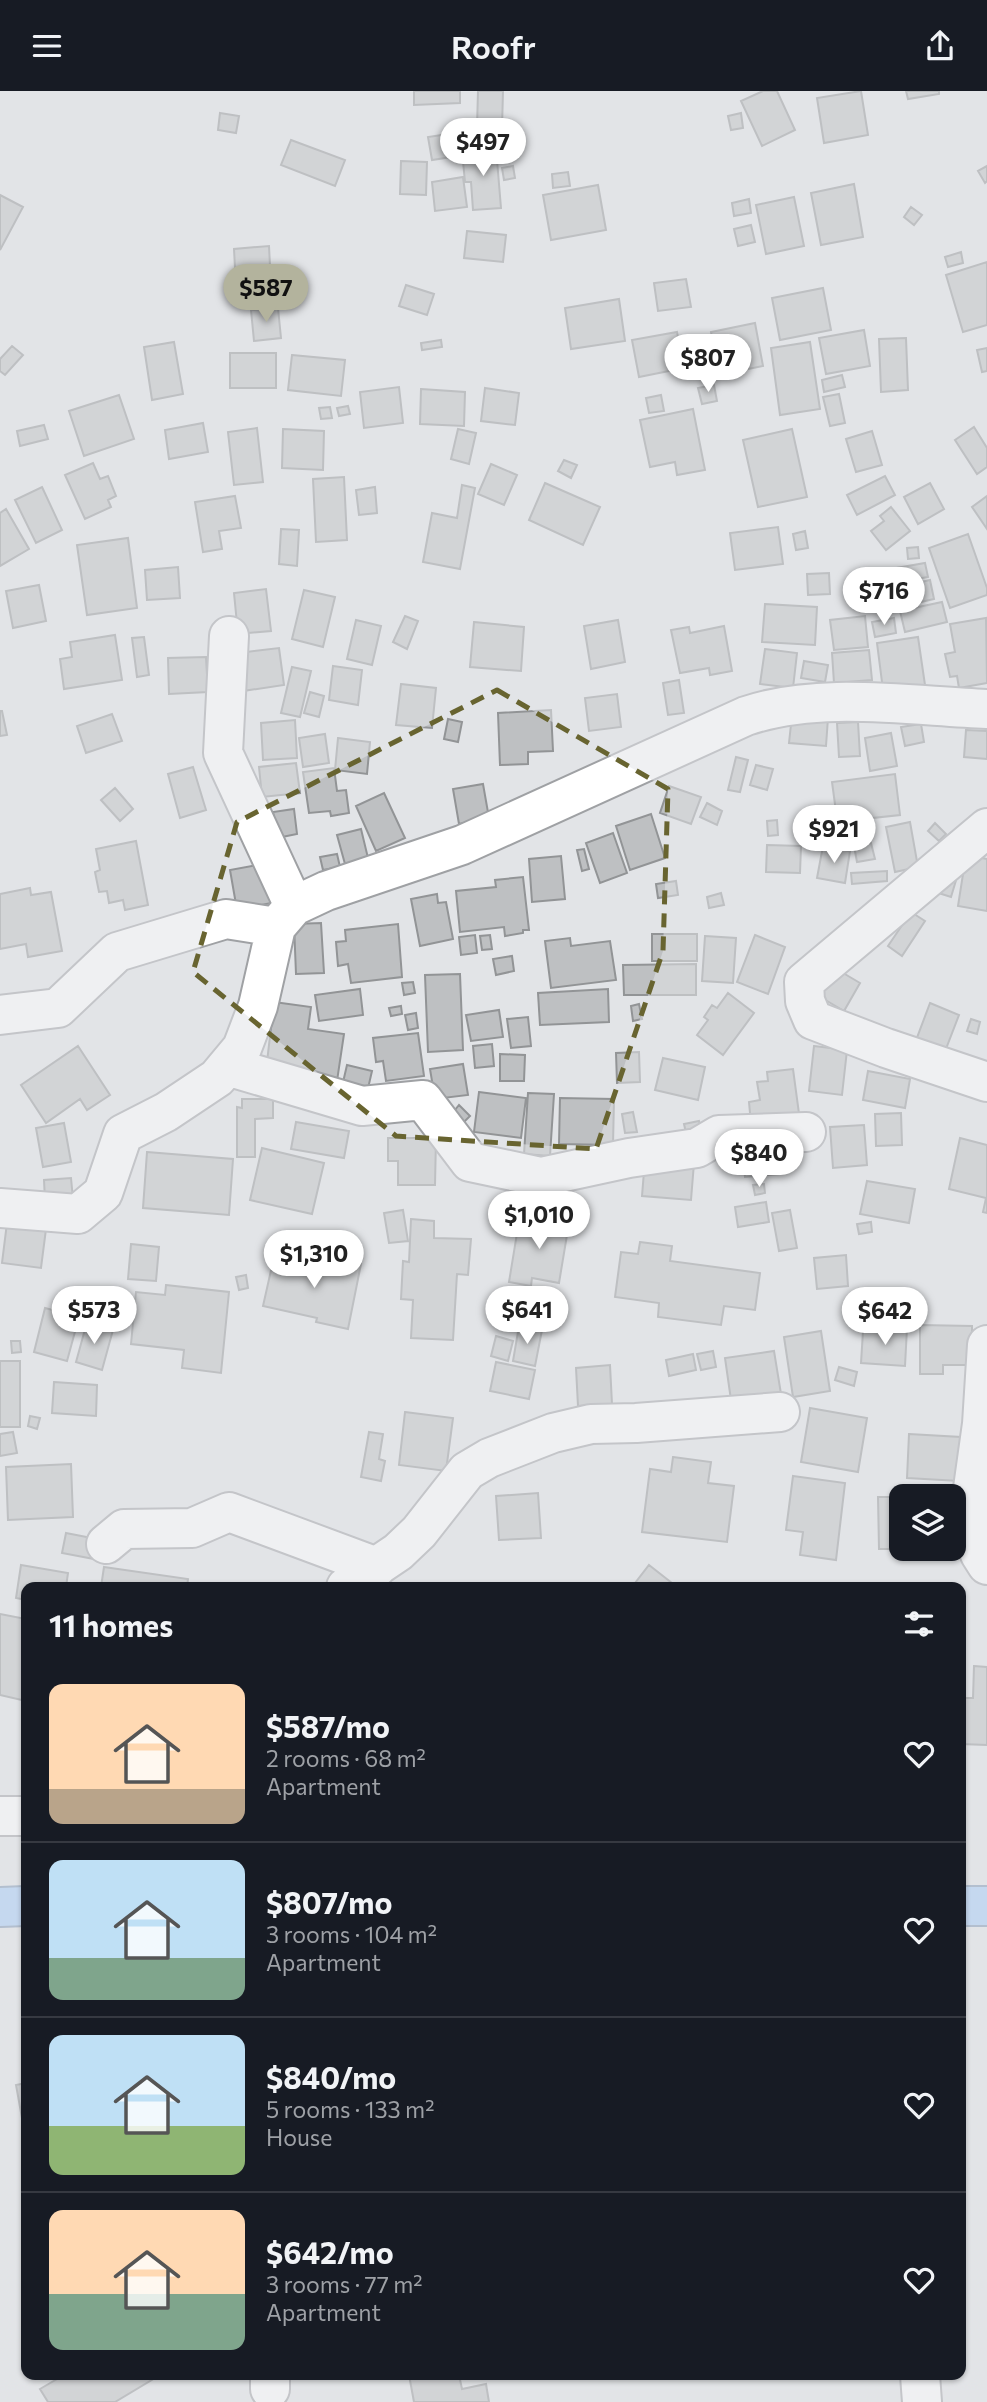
<!DOCTYPE html>
<meta charset="utf-8">
<style>
:root{--surface:#171b24;--page:#20242c;--text:#f1f3f6;--muted:#9ea1a6;--line:#363941;--accent:#b3b39d}
body{margin:0;font-family:Commissioner,sans-serif;background:var(--page);color:var(--text);height:100vh;display:flex;flex-direction:column;font-size:26px;white-space:nowrap}
*{box-sizing:border-box;margin:0}
p{font-size:23px;color:var(--muted)}
.icon{flex:none;width:38px;height:38px;fill:none;stroke:currentColor;stroke-width:2;stroke-linecap:round;stroke-linejoin:round}
.map{position:relative;flex:1;overflow:hidden}
.panel{position:absolute;left:21px;top:1491px;width:945px;height:798px;display:flex;flex-direction:column;background:var(--surface);border-radius:14px;box-shadow:0 2px 5px #0004}
.panel>*{flex:none}
.tools{position:absolute;left:889px;top:1393px;display:grid;gap:14px}
.tools a{display:grid;place-items:center;width:77px;height:77px;border-radius:14px;background:var(--surface);box-shadow:0 2px 5px #0004;font-size:35px}
.price{position:absolute;translate:-50% -60px;padding:0 16px;border-radius:24px;background:#fff;color:#222;font-size:23px;line-height:46px;filter:drop-shadow(0 2px 4px #0008)}
.price::after{content:'';position:absolute;left:50%;top:42px;width:21px;height:16px;margin-left:-10px;background:inherit;clip-path:polygon(0 0,100% 0,50% 100%)}
.price.selected{background:var(--accent);color:#111}
ul{padding:0;list-style:none}
li{display:flex;align-items:center;gap:21px;height:175px;padding:0 28px}
li+li{border-top:2px solid var(--line)}
li span{display:grid;place-items:center;flex:none;width:196px;height:140px;border-radius:14px;color:#555}
li>.icon{margin-inline-start:auto}
span .icon{width:84px;height:84px;fill:#fffc;stroke-width:1}
li b{font-size:30px}
h2{display:flex;justify-content:space-between;align-items:center;height:84px;padding:0 28px;font-size:30px}
header{display:flex;justify-content:space-between;align-items:center;height:91px;padding:0 28px;background:var(--surface);font-size:32px;font-weight:600}
.map>svg:first-child{display:block}
.building{fill:#bec0c2;stroke:#929496;stroke-width:2}
.lines{fill:none;stroke-linecap:round;stroke-linejoin:round}
.minor-casing{stroke:#9fa1a4;stroke-width:42}
.highway-casing{stroke:#7a93b2;stroke-width:42}
.minor{stroke:#fff;stroke-width:38}
.highway{stroke:#a3caf9;stroke-width:38}
.marked{fill:none;stroke:#686430;stroke-width:5;stroke-dasharray:14 9;stroke-linejoin:round}
</style>
<header><svg class="icon" aria-label="menu" viewBox="0 0 24 24"><path d="M4 6h16M4 12h16M4 18h16"/></svg>Roofr<svg class="icon" aria-label="share" viewBox="0 0 24 24"><path d="M12 15V3M7 8l5-5 5 5M5 13v7h14v-7"/></svg></header>
<div class="map">
<svg width="987" height="2311" viewBox="0 0 987 2311">
<rect width="100%" height="100%" fill="#e2e4e7"/>
<path class="building" d="M414,0H460V12L414,14Z
M478,0H503L502,37L477,36Z
M763,0H777L795,39L762,55L741,10Z
M861,0L868,44L824,52L817,7Z
M906,0H939V3L908,8Z
M220,22L239,25L236,42L218,39Z
M741,22L743,37L731,39L728,25Z
M455,42L458,65L432,69L428,46Z
M291,49L345,69L335,95L281,74Z
M496,57L501,117L473,119L471,91H465L462,60Z
M401,70L427,71L426,104L400,103Z
M513,75L515,87L504,89L502,77Z
M987,75V90L985,92L978,80Z
M568,81L570,95L553,97L552,83Z
M463,86L467,116L435,120L432,91Z
M854,93L863,146L821,154L811,102Z
M598,94L606,139L551,149L543,104Z
M0,104L23,116L0,159Z
M794,106L804,155L766,163L756,114Z
M749,108L751,122L734,125L732,112Z
M911,116L922,124L914,134L904,126Z
M751,134L755,151L738,155L734,138Z
M467,140L506,144L503,171L464,167Z
M269,155L270,175L235,177L234,158Z
M961,161L963,172L948,176L945,166Z
M987,171V234L963,241L946,184Z
M686,188L691,216L658,220L654,192Z
M406,194L434,203L427,224L399,215Z
M823,197L831,239L780,249L772,207Z
M619,208L625,250L571,258L565,217Z
M278,217L281,247L254,250L251,219Z
M755,232L763,275L719,284L711,241Z
M864,239L870,275L826,283L819,247Z
M677,241L684,277L639,286L632,249Z
M906,247L908,299L881,301L879,248Z
M441,249L442,256L422,259L421,252Z
M174,251L183,303L152,309L144,256Z
M810,251L820,318L780,324L771,257Z
M12,255L23,264L5,284L0,280V268Z
M987,257V280L982,281L977,259Z
M230,262H276V297H230Z
M292,264L345,269L341,305L288,299Z
M842,284L845,296L824,301L822,289Z
M714,294L717,310L702,313L698,297Z
M399,296L403,332L364,337L360,301Z
M485,297L519,302L515,334L481,330Z
M421,298L465,301L464,335L420,333Z
M839,303L845,332L830,335L823,306Z
M119,304L134,348L84,365L69,320Z
M661,304L664,320L649,322L646,307Z
M348,315L350,323L339,325L337,317Z
M330,316L332,327L321,328L319,317Z
M693,318L705,379L677,384L675,371L650,376L640,329Z
M203,332L208,361L169,368L165,339Z
M44,334L48,348L20,355L17,340Z
M974,336L987,357V376L977,383L955,349Z
M257,337L263,391L234,394L228,341Z
M283,338L324,340L323,379L282,377Z
M458,338L476,342L469,373L451,368Z
M792,338L807,406L758,416L743,349Z
M872,340L882,374L856,381L846,348Z
M564,369L577,374L571,387L558,380Z
M93,372L100,388L108,385L116,405L108,409L111,416L85,428L65,384Z
M491,373L517,384L504,414L478,403Z
M885,385L895,404L857,424L847,404Z
M344,386L347,449L316,451L313,388Z
M545,392L600,416L583,454L529,429Z
M930,392L944,418L918,433L904,406Z
M462,394L475,397L460,478L423,471L432,422L457,427Z
M42,396L62,439L36,452L15,409Z
M375,396L377,422L359,424L356,399Z
M235,405L241,437L219,440L222,458L203,461L195,411Z
M987,405V438L972,416Z
M891,416L910,440L886,459L871,440L884,430L880,425Z
M6,418L29,458L0,475V422Z
M778,436L783,473L735,479L730,442Z
M281,438L299,439L297,475L279,473Z
M805,440L808,457L796,459L793,443Z
M968,443L987,497V504L950,517L929,457Z
M128,447L137,517L87,524L77,454Z
M918,456L919,467L908,468L907,457Z
M925,472L928,486L899,491L896,477Z
M178,476L180,507L147,509L145,479Z
M829,482L830,503L808,504L807,483Z
M930,489L934,508L895,517L891,498Z
M39,494L46,530L13,537L6,500Z
M878,496L880,516L854,518L852,498Z
M266,498L271,540L238,543L234,502Z
M304,499L335,506L323,556L292,548Z
M942,511L947,531L905,541L900,520Z
M765,513L817,516L815,554L762,551Z
M405,525L418,530L407,558L393,551Z
M865,525L868,556L834,559L830,529Z
M894,527L896,542L875,546L872,531Z
M986,527L987,592L959,597L957,585L950,586L945,563L955,561L950,533Z
M356,529L381,535L372,574L347,568Z
M618,529L625,571L591,578L584,535Z
M474,531L524,536L521,580L470,576Z
M724,535L732,580L710,584L709,577L680,582L671,539L689,536L690,542Z
M115,544L122,589L64,598L60,568L72,566L70,551Z
M144,546L149,584L137,586L132,547Z
M918,546L925,594L883,599L877,552Z
M279,557L284,594L243,600L238,562Z
M765,558L797,562L793,597L760,593Z
M869,559L872,589L834,592L832,562Z
M206,566L208,601L169,603L168,567Z
M804,570L828,574L825,591L801,587Z
M333,575L362,579L358,614L329,609Z
M292,576L311,580L300,626L281,622Z
M679,589L684,622L668,624L663,592Z
M401,593L436,597L432,637L396,634Z
M310,601L324,605L319,626L304,622Z
M617,603L621,636L589,640L585,607Z
M551,619L553,660L528,661V673L500,674L498,622Z
M0,620H2L7,644L0,645Z
M112,623L122,650L86,662L77,635Z
M792,624L828,627L826,655L789,652Z
M448,628L462,631L458,651L444,648Z
M295,629L297,667L263,669L261,632Z
M858,631L860,665L839,666L837,632Z
M921,633L924,651L905,655L901,636Z
M966,639L987,640V668L964,666Z
M891,642L897,675L870,680L865,647Z
M325,643L329,672L303,676L299,647Z
M338,647L370,651L367,683L335,679Z
M736,666L748,669L740,701L728,699Z
M296,672L300,702L262,706L259,676Z
M756,674L773,678L767,699L750,694Z
M193,676L206,719L180,727L168,683Z
M334,677L337,700L346,699L349,722L331,725L330,720L309,722L303,681Z
M895,683L900,724L873,727L874,738L839,743L832,691Z
M483,693L489,727L459,733L453,698Z
M669,695L701,706L691,733L660,722Z
M115,697L133,718L120,730L101,709Z
M384,702L405,747L376,760L356,715Z
M707,712L722,720L717,734L700,726Z
M294,718L297,743L277,747L273,721Z
M651,723L665,767L630,779L616,735Z
M777,729L778,744L768,745L767,730Z
M910,731L918,776L895,781L886,736Z
M935,732L946,743L939,750L928,740Z
M361,738L368,767L345,773L337,744Z
M613,742L627,782L600,792L586,752Z
M136,750L148,814L125,819L123,809L109,812L107,800L99,801L95,781L100,779L96,758Z
M871,752L875,768L857,771L854,755Z
M767,754L801,755L800,782L766,781Z
M823,755L850,760L845,792L817,787Z
M584,758L589,778L582,780L577,759Z
M337,763L340,776L323,779L320,766Z
M966,764L987,768V820L958,815Z
M561,765L565,808L532,811L529,768Z
M269,772L276,811L237,819L230,779Z
M887,780V790L852,793L851,782Z
M523,786L529,839H523V842L505,845L504,836L460,841L456,800L496,796L495,789Z
M957,786L951,806L932,800Z
M676,790L678,804L658,807L656,793Z
M30,797L31,804L51,801L62,860L28,866L26,853L0,858V803Z
M721,802L724,814L709,817L707,806Z
M437,803L438,812L446,811L453,848L420,855L411,808Z
M911,821L925,830L902,865L888,855Z
M321,832L324,882L296,883L294,833Z
M398,833L402,886L351,892L348,873L338,875L336,851L346,850L345,839Z
M652,843H697V870H652Z
M475,844L477,862L461,864L459,846Z
M490,844L492,858L482,859L480,845Z
M755,844L785,856L768,903L737,891Z
M705,845L736,847L733,892L702,890Z
M570,847L571,855L610,850L616,889L551,897L545,850Z
M512,865L514,880L496,884L493,868Z
M696,873V904H624L623,874Z
M833,876L860,892L844,920L817,904Z
M460,883L463,959L428,961L425,884Z
M413,891L415,902L404,904L402,892Z
M360,898L363,924L319,930L315,904Z
M608,898L609,931L540,934L538,902Z
M728,902L754,922L723,964L697,944L708,929L704,926L712,914L717,917Z
M274,911L311,916L308,938L344,943L337,990L296,985L297,976L267,971Z
M930,912L959,924L944,963L915,952Z
M639,913L642,928L633,930L631,915Z
M401,915L402,923L391,925L389,917Z
M499,919L503,946L471,950L466,924Z
M416,922L418,937L408,939L405,924Z
M528,926L531,955L511,957L507,928Z
M971,928L980,931L977,943L967,940Z
M418,942L424,985L386,990L383,970L376,971L373,947Z
M492,953L494,975L475,977L473,955Z
M78,955L110,1004L87,1019L80,1008L46,1032L21,994Z
M814,955L847,959L842,1004L809,1000Z
M639,961L640,991L617,992L616,962Z
M500,963L525,964L524,990H500Z
M663,967L705,976L698,1009L655,999Z
M463,973L468,1004L435,1008L430,978Z
M347,974L372,980L366,1006L341,1000Z
M793,978L800,1030L751,1033L749,1011L760,1009L757,991L768,990L767,981Z
M868,980L910,988L905,1017L863,1009Z
M479,1001L526,1007L521,1047L474,1041Z
M528,1002L554,1003L550,1065L524,1063Z
M560,1007L614,1008L613,1054L559,1053Z
M242,1008H273V1027L255,1028V1066H237V1016L242,1017Z
M459,1014L470,1025L462,1033L451,1024Z
M633,1021L637,1041L625,1042L622,1023Z
M901,1022L902,1054L876,1055L875,1023Z
M699,1030L702,1043L687,1046L684,1033Z
M296,1031L349,1040L344,1067L291,1058Z
M64,1032L71,1071L43,1076L36,1037Z
M864,1034L867,1074L833,1077L830,1036Z
M388,1047H436L435,1094H398V1070H388Z
M960,1047L987,1054V1122L983,1121L986,1107L949,1098Z
M775,1056L778,1083L745,1086L742,1059Z
M262,1057L324,1072L312,1123L250,1109Z
M147,1061L233,1068L229,1124L143,1117Z
M645,1068L694,1072L691,1109L642,1105Z
M71,1087L73,1108L45,1110L44,1089Z
M867,1090L915,1098L909,1132L860,1123Z
M764,1093L765,1102L755,1104L753,1094Z
M766,1111L769,1131L738,1136L735,1116Z
M403,1119L408,1150L389,1152L384,1122Z
M790,1119L797,1157L779,1160L772,1122Z
M520,1124L569,1132L559,1192L532,1187L531,1195L509,1191Z
M411,1128L434,1130V1147L471,1148L468,1184L457,1183L453,1249L411,1247L413,1209L401,1208L403,1170L409,1171Z
M871,1131L872,1141L859,1143L857,1133Z
M7,1132L46,1138L41,1177L2,1172Z
M640,1151L672,1155L670,1170L760,1182L755,1219L724,1215L721,1234L658,1226L659,1212L615,1206L621,1161L638,1163Z
M131,1153L159,1156L156,1190L128,1188Z
M846,1164L848,1195L817,1198L814,1167Z
M325,1165L361,1173L348,1238L316,1231L317,1227L263,1215L274,1166L322,1177Z
M246,1184L248,1197L239,1199L236,1186Z
M166,1194L229,1201L221,1282L182,1277L184,1259L131,1253L136,1201L165,1204Z
M45,1217L79,1226L67,1270L34,1261Z
M87,1231L113,1239L102,1279L76,1271Z
M920,1234L972,1235V1274H943V1283H920Z
M519,1235L542,1239L535,1275L513,1270Z
M881,1235L907,1237L905,1275L861,1272L863,1240L880,1241Z
M821,1240L830,1300L793,1306L784,1246Z
M496,1245L513,1250L508,1270L491,1265Z
M11,1250H20L21,1261L12,1262Z
M713,1260L716,1276L701,1279L697,1263Z
M774,1260L782,1309L732,1316L725,1267Z
M693,1263L696,1279L669,1285L666,1269Z
M0,1270H20V1336H0Z
M496,1271L535,1279L529,1308L490,1300Z
M610,1274L612,1313L578,1315L576,1277Z
M839,1276L857,1281L854,1295L835,1289Z
M54,1291L97,1294L96,1325L52,1322Z
M810,1317L867,1327L858,1381L801,1371Z
M405,1321L453,1327L446,1380L399,1374Z
M30,1325L40,1327L37,1338L28,1335Z
M13,1341L17,1362L0,1365V1343Z
M369,1341L383,1343L379,1368L385,1370L381,1390L361,1386Z
M909,1343L961,1346L959,1390L907,1387Z
M673,1366L711,1371L708,1392L734,1395L727,1451L642,1441L650,1378L671,1381Z
M71,1373L73,1426L8,1429L6,1376Z
M793,1385L845,1392L836,1469L800,1464L803,1441L786,1439Z
M538,1402L541,1447L499,1449L496,1405Z
M878,1406H901V1458H879Z
M66,1442L97,1448L94,1468L62,1462Z
M21,1474L68,1482L66,1496H26V1509L16,1507Z
M649,1474L677,1496H632Z
M104,1476L188,1488L187,1496H101Z
M0,1523L26,1528V1610L0,1604Z
M974,1575L987,1576V1654L961,1653V1607H973Z
M26,1992V2049L16,1994Z
M64,2284H160L115,2311H48L40,2298Z
M409,2284H459L462,2298L486,2293L489,2311H414Z"/>
<g class="lines">
<g class="minor-casing">
<path id="minor" d="M229,545L223,662L294,815
M987,737L804,891L805,910L813,929L886,957L987,991
M0,924L58,917L117,861L226,828L276,836
M227,975L362,1015L423,1009L470,1071L541,1086L629,1067L697,1057L719,1044L806,1041
M0,1117L78,1123L103,1102L123,1043L166,1021L217,987L242,957L258,915L276,836L294,815L326,800L462,754L746,625C819,600 910,615 987,618
M987,1254L982,1333L968,1433L980,1463L987,1474
M106,1453L124,1438L192,1437L229,1421L377,1476
M346,1496L398,1461L419,1441L467,1380L489,1367L553,1342L591,1333L636,1332L780,1321
M0,1725H26
M270,2284V2298
M920,2284L922,2311"/>
</g>
<g class="highway-casing">
<path id="highway" d="M961,1815H987
M0,1816L26,1815"/>
</g>
<use href="#minor" class="minor"/>
<use href="#highway" class="highway"/>
</g>
<path d="M0 0H987V2311H0ZM497,599L668,698L663,860L596,1058L396,1045L193,881L237,731Z" fill="#e2e4e7" fill-opacity=".55" fill-rule="evenodd"/>
<path class="marked" d="M497,599L668,698L663,860L596,1058L396,1045L193,881L237,731Z"/>
</svg>
<div class="tools">
<a><svg class="icon" aria-label="layers" viewBox="0 0 24 24"><path d="M12 4l9 5-9 5-9-5zM3 14l9 5 9-5"/></svg></a>
</div>
<b class="price" style="left:483px;top:87px">$497</b>
<b class="price selected" style="left:266px;top:233px">$587</b>
<b class="price" style="left:708px;top:303px">$807</b>
<b class="price" style="left:884px;top:536px">$716</b>
<b class="price" style="left:834px;top:774px">$921</b>
<b class="price" style="left:759px;top:1098px">$840</b>
<b class="price" style="left:539px;top:1160px">$1,010</b>
<b class="price" style="left:314px;top:1199px">$1,310</b>
<b class="price" style="left:94px;top:1255px">$573</b>
<b class="price" style="left:527px;top:1255px">$641</b>
<b class="price" style="left:885px;top:1256px">$642</b>
<section class="panel">
<h2>11 homes<svg class="icon" aria-label="filters" viewBox="0 0 24 24"><path d="M4 7h16M4 17h16"/><circle cx="9" cy="7" r="2"/><circle cx="15" cy="17" r="2"/></svg></h2>
<ul>
<li><span style="background:linear-gradient(#ffd9b3 75%,#b9a48a 0)"><svg class="icon" aria-label="home" viewBox="0 0 24 24"><path d="M3 11l9-7 9 7M6 9v11h12V9"/></svg></span><div><b>$587/mo</b><p>2 rooms · 68 m²</p><p>Apartment</p></div><svg class="icon" aria-label="heart" viewBox="0 0 24 24"><path d="M12 20l-8-8c-3-5 5-10 8-4 3-6 11-1 8 4z"/></svg></li>
<li><span style="background:linear-gradient(#bfe0f5 70%,#7fa58c 0)"><svg class="icon" aria-label="home" viewBox="0 0 24 24"><path d="M3 11l9-7 9 7M6 9v11h12V9"/></svg></span><div><b>$807/mo</b><p>3 rooms · 104 m²</p><p>Apartment</p></div><svg class="icon" aria-label="heart" viewBox="0 0 24 24"><path d="M12 20l-8-8c-3-5 5-10 8-4 3-6 11-1 8 4z"/></svg></li>
<li><span style="background:linear-gradient(#bfe0f5 65%,#8fb573 0)"><svg class="icon" aria-label="home" viewBox="0 0 24 24"><path d="M3 11l9-7 9 7M6 9v11h12V9"/></svg></span><div><b>$840/mo</b><p>5 rooms · 133 m²</p><p>House</p></div><svg class="icon" aria-label="heart" viewBox="0 0 24 24"><path d="M12 20l-8-8c-3-5 5-10 8-4 3-6 11-1 8 4z"/></svg></li>
<li><span style="background:linear-gradient(#ffd9b3 60%,#7fa58c 0)"><svg class="icon" aria-label="home" viewBox="0 0 24 24"><path d="M3 11l9-7 9 7M6 9v11h12V9"/></svg></span><div><b>$642/mo</b><p>3 rooms · 77 m²</p><p>Apartment</p></div><svg class="icon" aria-label="heart" viewBox="0 0 24 24"><path d="M12 20l-8-8c-3-5 5-10 8-4 3-6 11-1 8 4z"/></svg></li>
</ul>
</section>
</div>
